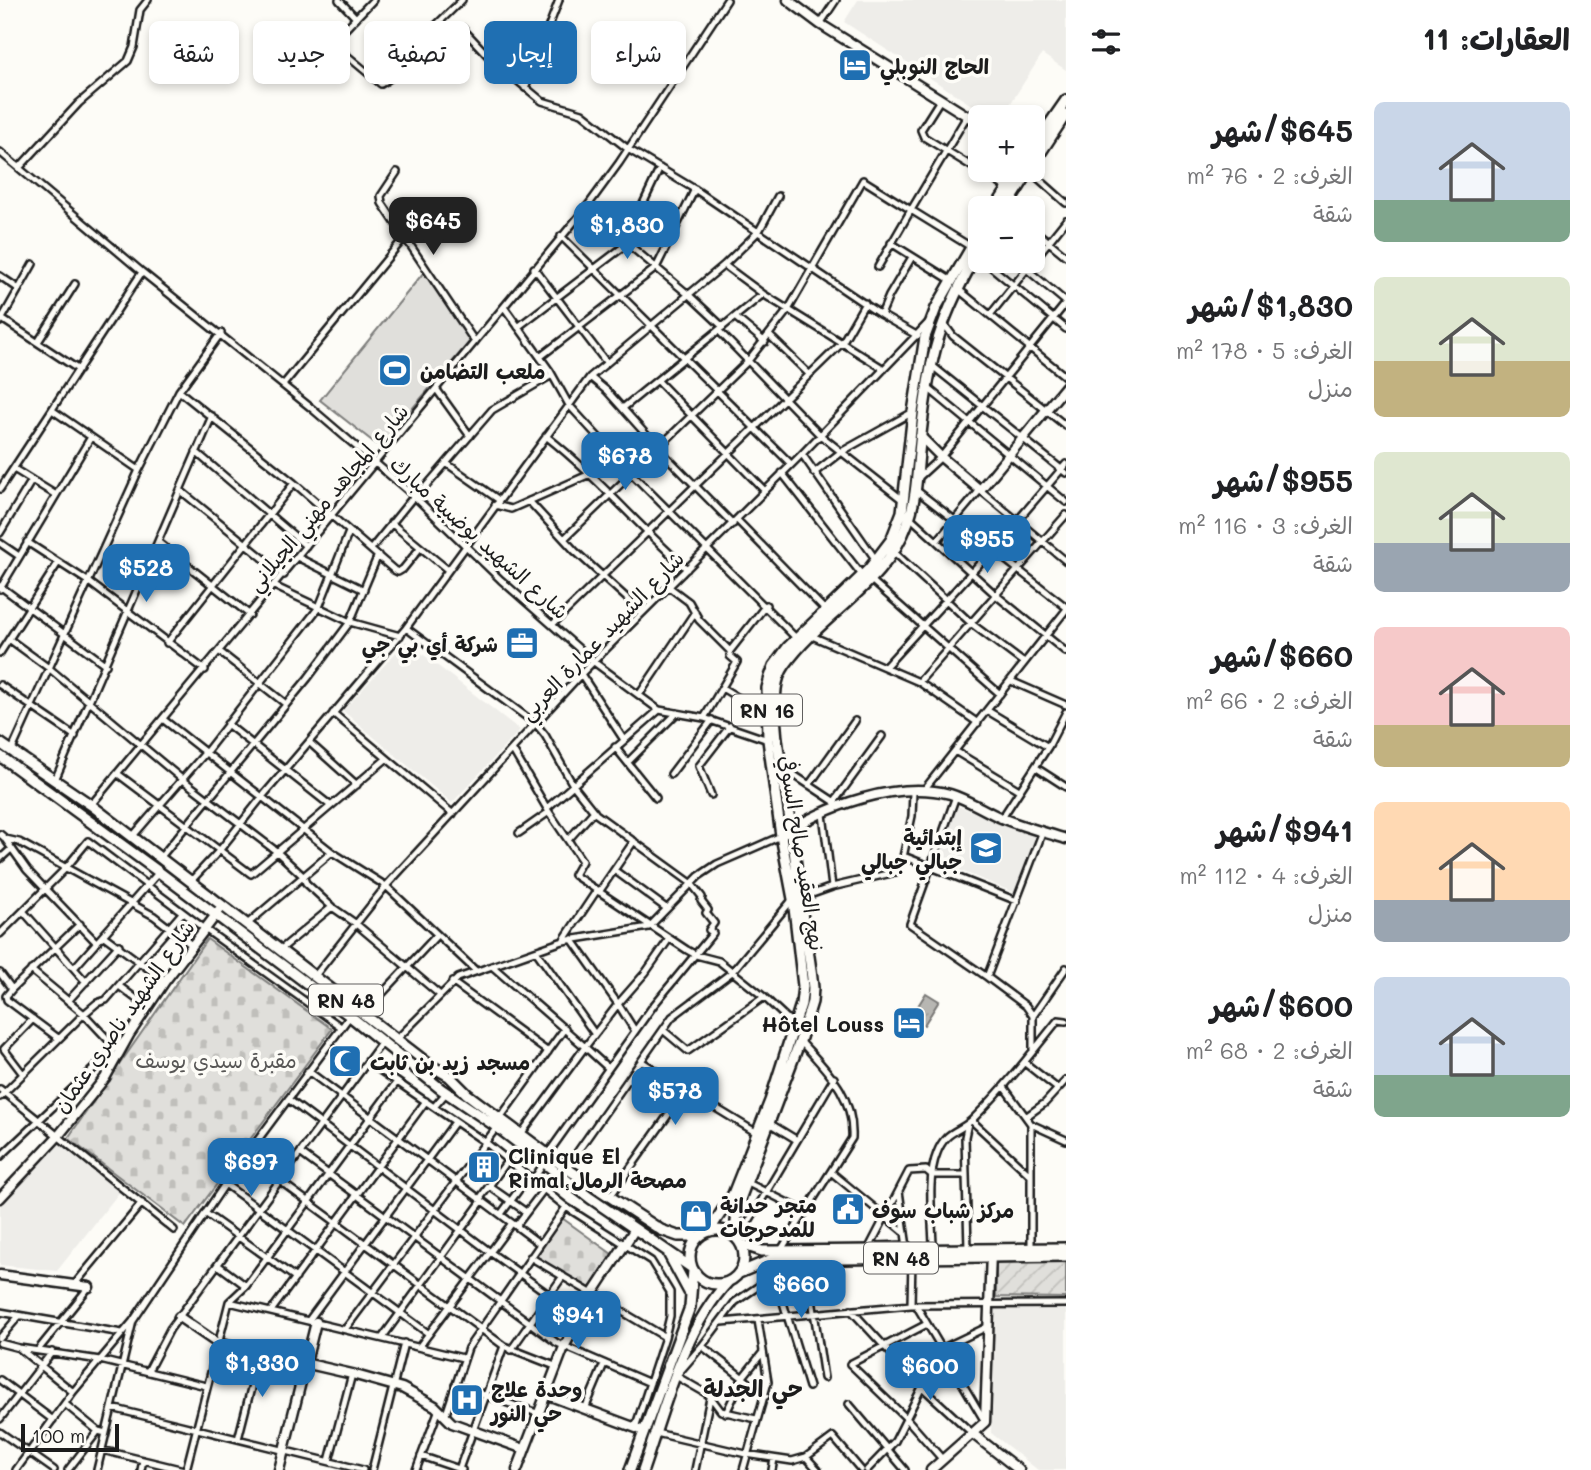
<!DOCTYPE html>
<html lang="ar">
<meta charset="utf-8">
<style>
:root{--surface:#fff;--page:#f2f2f2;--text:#202124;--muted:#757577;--accent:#1f6fb2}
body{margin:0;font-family:Mali,"Playpen Sans Arabic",sans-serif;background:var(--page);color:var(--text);direction:rtl;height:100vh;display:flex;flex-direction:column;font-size:26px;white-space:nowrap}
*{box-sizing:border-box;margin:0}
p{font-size:23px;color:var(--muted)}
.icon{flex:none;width:38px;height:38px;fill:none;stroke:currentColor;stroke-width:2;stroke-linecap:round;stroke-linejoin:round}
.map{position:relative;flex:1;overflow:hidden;direction:ltr}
.panel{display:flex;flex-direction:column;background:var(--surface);width:525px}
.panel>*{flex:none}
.guide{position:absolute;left:21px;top:21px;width:665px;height:63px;direction:rtl;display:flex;gap:14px}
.controls{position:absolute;left:968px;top:105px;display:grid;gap:14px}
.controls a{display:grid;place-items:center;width:77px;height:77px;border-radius:10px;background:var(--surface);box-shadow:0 4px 10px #0003;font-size:35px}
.scale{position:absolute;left:21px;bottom:18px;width:98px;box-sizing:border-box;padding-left:7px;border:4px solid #1c1c1c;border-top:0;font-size:19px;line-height:24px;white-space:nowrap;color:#1c1c1c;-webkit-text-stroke:5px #fdfcf7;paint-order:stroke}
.price{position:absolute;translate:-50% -60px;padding:0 16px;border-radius:14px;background:var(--accent);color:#fff;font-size:23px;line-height:46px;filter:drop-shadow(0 2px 4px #0008)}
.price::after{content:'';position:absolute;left:50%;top:42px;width:21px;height:16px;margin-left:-10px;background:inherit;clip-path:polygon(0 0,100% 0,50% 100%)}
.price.on{background:#222;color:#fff}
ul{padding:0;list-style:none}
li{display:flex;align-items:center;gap:21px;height:175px;padding:0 21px}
li span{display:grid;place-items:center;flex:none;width:196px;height:140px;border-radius:10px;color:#555}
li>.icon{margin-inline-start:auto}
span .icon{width:84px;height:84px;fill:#fffc;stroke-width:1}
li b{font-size:30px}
h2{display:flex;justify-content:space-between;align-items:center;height:84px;padding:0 21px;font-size:30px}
.tag{padding:0 24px;border-radius:10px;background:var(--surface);box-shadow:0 4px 10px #0003;font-size:24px;line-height:63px}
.tag.on{background:var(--accent);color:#fff}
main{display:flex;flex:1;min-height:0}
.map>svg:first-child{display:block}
.built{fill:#eeede9}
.grass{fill:#e0dfdb;stroke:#7e7e7c;stroke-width:2}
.cemetery{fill:url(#cemetery-stones);stroke:#7e7e7c;stroke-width:2}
.garden{fill:url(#garden-furrows);stroke:#7e7e7c;stroke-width:2}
.water{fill:url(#water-ripples);stroke:#797876;stroke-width:2}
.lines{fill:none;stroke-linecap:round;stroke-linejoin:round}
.street-casing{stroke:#1c1c1c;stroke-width:10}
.secondary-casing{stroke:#1c1c1c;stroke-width:13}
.primary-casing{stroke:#1c1c1c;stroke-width:14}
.street{stroke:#fdfcf7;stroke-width:5}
.secondary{stroke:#fdfcf7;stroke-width:8}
.primary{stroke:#fdfcf7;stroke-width:9}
.labels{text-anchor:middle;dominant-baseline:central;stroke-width:7;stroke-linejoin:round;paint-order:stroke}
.shield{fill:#fdfcf7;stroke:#605f5e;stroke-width:2}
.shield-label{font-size:19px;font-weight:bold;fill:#1c1c1c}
.poi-label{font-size:21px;font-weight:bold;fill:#1c1c1c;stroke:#fdfcf7;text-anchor:start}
.street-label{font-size:21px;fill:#1c1c1c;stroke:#fdfcf7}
.park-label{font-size:21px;fill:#575655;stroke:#fdfcf7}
.neighbourhood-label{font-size:23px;font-weight:bold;fill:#1c1c1c;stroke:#fdfcf7}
</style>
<main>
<section class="panel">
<h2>العقارات: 11<svg class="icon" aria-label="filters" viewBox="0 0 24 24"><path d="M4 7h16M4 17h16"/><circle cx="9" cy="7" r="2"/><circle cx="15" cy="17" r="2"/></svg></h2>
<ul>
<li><span style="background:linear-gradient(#c9d6e8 70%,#7fa58c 0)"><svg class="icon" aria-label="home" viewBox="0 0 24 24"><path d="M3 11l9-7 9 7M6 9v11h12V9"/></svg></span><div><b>$645/شهر</b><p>الغرف: 2 · 76 m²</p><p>شقة</p></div></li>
<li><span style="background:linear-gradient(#dfe7d0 60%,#c2b280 0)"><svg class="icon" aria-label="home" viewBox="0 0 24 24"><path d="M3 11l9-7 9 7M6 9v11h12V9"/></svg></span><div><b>$1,830/شهر</b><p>الغرف: 5 · 178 m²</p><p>منزل</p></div></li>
<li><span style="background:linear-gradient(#dfe7d0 65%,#9aa5b1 0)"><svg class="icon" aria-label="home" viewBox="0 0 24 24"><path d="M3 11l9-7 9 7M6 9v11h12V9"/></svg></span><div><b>$955/شهر</b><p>الغرف: 3 · 116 m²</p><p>شقة</p></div></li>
<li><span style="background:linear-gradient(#f6c9c9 70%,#c2b280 0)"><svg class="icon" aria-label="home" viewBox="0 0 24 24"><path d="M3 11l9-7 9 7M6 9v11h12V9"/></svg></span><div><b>$660/شهر</b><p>الغرف: 2 · 66 m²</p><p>شقة</p></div></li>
<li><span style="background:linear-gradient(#ffd9b3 70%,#9aa5b1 0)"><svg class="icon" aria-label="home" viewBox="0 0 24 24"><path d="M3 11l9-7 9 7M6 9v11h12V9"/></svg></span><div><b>$941/شهر</b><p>الغرف: 4 · 112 m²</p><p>منزل</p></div></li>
<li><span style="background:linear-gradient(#c9d6e8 70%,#7fa58c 0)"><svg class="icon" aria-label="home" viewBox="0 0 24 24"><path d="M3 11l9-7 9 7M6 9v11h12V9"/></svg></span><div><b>$600/شهر</b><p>الغرف: 2 · 68 m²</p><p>شقة</p></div></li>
</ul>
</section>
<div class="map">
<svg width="1066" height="1470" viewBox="0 0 1066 1470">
<defs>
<pattern id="cemetery-stones" width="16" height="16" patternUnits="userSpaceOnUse" patternTransform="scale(1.75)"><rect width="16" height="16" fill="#e0dfdb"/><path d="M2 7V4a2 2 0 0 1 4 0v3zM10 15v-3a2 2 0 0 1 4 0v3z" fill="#c0bfbb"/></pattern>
<pattern id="garden-furrows" width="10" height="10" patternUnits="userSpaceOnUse" patternTransform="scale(1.75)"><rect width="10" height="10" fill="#e0dfdb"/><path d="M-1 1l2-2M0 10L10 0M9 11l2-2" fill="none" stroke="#c0bfbb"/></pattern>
<pattern id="water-ripples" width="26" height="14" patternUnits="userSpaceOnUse" patternTransform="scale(1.75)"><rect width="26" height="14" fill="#b7b6b2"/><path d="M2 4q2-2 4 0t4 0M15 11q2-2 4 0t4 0" fill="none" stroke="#9d9c98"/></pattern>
</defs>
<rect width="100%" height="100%" fill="#fdfcf7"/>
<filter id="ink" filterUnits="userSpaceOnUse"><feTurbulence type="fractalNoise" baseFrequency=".0143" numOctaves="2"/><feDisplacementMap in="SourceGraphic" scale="14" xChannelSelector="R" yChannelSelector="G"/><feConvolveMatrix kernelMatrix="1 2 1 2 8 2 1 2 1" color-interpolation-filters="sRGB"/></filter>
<g filter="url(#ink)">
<path class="built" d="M858,0H1066V70L1042,54L1002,117H990L844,22Z
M406,641L520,730L452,803L343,711Z
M958,806L1036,836L1015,893L937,861Z
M60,1141L122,1189L57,1271L0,1265V1206Z
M995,1305L1066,1306V1470H1038L991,1433Z
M458,1390L481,1398L476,1410L454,1402Z"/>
<path class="grass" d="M424,272L471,340L382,444H376L320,400Z"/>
<path class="cemetery" d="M207,939L332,1029L185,1227L68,1138Z
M562,1218L612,1254L590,1288L534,1258Z"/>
<path class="garden" d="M996,1261L1066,1262V1298L996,1297Z"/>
<path class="water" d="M926,993L939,1001L924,1025L911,1017Z"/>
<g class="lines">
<g class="street-casing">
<path id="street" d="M339,0L356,18
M373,0L332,43L381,84L424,56L427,34L462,0
M820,24L836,0
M462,28L490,58L542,101L582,113L628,149L696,190L881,315L918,336
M525,88L559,0
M940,100L921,130L924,137L1007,188
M967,116L911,210L971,247
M0,152L142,272L310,407L414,496L501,580L594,662L659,710L704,718L768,740
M19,168L79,103L128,61L134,47L140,10L148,0
M1030,171L1066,203
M397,172L381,196L382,203L475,342
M589,204L610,229L689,295L723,327
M1032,228L1066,256
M561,236L791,464
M625,242L660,168
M891,243L952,281
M984,261L1066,329
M1017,261L1066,302
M724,265L763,294L884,369
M534,268L606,362
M0,276L19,289
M958,289L1066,377
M504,307L550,371L569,405L632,474L796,638
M881,315L889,296L912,257
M990,315L1066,220
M736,318L765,342
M2,319L79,370
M0,322L33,264
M944,324L953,336L1066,426
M518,327L627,244
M719,331L820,435L904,501
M769,335L809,374
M38,342L75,284
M540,357L656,268L695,189
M930,364L1066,473
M658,381L765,491
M283,385L404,238
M928,388L1066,502
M437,390L470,436
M179,391L294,483L394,570L398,572L403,569L420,548
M623,408L763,294
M52,410L139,470
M546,436C597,476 638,526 687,569
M196,452L306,546
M802,454L876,560
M446,463L499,500
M14,469L56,495
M782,473L862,575
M814,473L841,452L913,412
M917,479L941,457L1066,303
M0,489L142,272
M180,490L284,575
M916,490L1066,607
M416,498L492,410L552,375
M529,501L575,551L642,612
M495,505L511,509L590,474
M910,517L997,596L1066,652
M737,520L825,610
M391,523L448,570
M733,524L659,449L607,391L590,377L724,265L759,231L778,196
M0,533L32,480
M564,539L748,361L788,310L863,180L911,210L878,267
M937,541L980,490L1066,561
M27,542L89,582L205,670
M158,542L250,615
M0,543L19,556
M371,549L414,496
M102,552L141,581
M894,552L972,624L1024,663
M297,557L364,590
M871,580L1000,694
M0,586L106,665
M274,586L350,622L400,636
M669,587L689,602L699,620L730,651
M0,589L91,437
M552,625L842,343L865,303
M406,628L536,724L545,735L573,785L596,814L691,883L702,897L701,901L708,910L706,913L714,923L709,930L713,933L653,1006L547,1155
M812,636L919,682L978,723
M9,639L50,669L183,780L276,851L303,876L306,883L332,907L355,923L440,995
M167,643L294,483
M220,652L286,704
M0,653L58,563
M885,667L993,549L1066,464
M581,674L624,740
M1011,681L1066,705
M919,682L1066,515
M0,685L75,736
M722,688L767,715
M639,695L695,612
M988,711L1048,747
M333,713L453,814
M704,718L737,662L730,656V651L766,605
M164,720L332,852L386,886L476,971
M227,724L331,806
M309,742L357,785
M615,747L656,798
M512,749L549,812L582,861L574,875L687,950L696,955L719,961L764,997L793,1024
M955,751L1019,790
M11,752L139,470L179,391L221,333
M628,762L677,713
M782,767L835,802
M1035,767L1066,787
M118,774L251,874L386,759
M671,774L712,720
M55,780L212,416
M809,785L855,721
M923,791L1066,610
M711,795L699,766L730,726
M956,796L910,924L987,977L1026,1006L1033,1016
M834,802L882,736
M91,805L589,204L619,163L727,0
M547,808L659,710
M1002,818L1048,747L1066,712
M519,833L549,812
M0,834L6,839L19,842L154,916L193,946
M132,837L206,752L319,607L349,532
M5,839L27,870L97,943
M568,840L594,811
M903,857L912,816L913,792
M160,858L308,678L350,622L378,555
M0,859L11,849
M614,870L666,908
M190,882L219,851L262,797L406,628L590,377
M832,887L896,872L903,857H906L1017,901
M599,892L634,841
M801,898L832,887L823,814
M23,911L86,982
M246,925L332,852
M0,934L65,869L88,841L205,929L341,1027
M104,936L165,981
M572,939L618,1004L585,1047L608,1068
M563,941L597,890
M280,950L332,907
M536,951L594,1033
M492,966L585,1047L521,1134
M74,968L159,872
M31,970L84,1014L114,1046
M0,973L12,989L80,924
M314,977L386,886L581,674L802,454L930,321
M987,977L1043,831
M452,982L548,1052
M119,986L147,1007
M12,989L6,996L7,1000L58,1038
M68,1001L119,945
M364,1013L437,935
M663,1030L688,1051L764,997
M635,1031L618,1004L646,972L669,939
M397,1039L458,978L563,941L649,927L699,876L717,864L781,836
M1033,1051V1016L1066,968
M641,1061L686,1090
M368,1062L485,1142L566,1207L651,1261L670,1292V1316L665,1337L635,1428
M1025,1063L1058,1089
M308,1071L540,1244
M23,1074L4,1049L33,1019
M1004,1087L1031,1124V1249
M0,1089L174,1230
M0,1097L84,1014L97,1003L106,1000L182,913
M288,1099L490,1252L580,1317
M434,1107L446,1093
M1027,1116L1045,1103L1066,1080
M500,1118L565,1028
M972,1121L1031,1176
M769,1123L797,1140
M968,1123L965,1137L968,1249
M1031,1124L1066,1140
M300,1153L557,1343L650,1383
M246,1156L504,1346L555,1366
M0,1157L125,1039
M566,1168L672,1017L732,972L792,900
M831,1172L905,1233
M533,1180L544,1163
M746,1182L806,1212
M225,1184L429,1334
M489,1186L526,1212
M899,1191L907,1247
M609,1198L686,1090L757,1133
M205,1213L296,1278
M501,1214L529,1176
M516,1226L544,1189
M740,1242L745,1228L834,1078
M870,1246L909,1171L926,1170L932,1175H966
M875,1246L907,1245
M933,1249C933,1221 926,1179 937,1153C946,1129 960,1133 974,1118C1005,1087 1031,1054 1058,1020L1066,1021
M781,1250L852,1138C854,1095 828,1072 801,1042
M530,1257L665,1337
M806,1259L824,1378
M770,1260L809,1387
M218,1265L246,1286
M74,1285L142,1203
M229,1302L463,1358
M911,1305L912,1258
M916,1305L984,1420
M851,1310L923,1388L973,1434
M271,1311L426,1101
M0,1312L122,1333
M309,1320L455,1122
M722,1322L911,1305L1066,1304
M927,1324L850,1364L906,1418L943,1460
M346,1328L497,1127
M0,1338L19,1316
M382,1338L482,1201L481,1197L508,1160
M0,1343L19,1348L100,1360L206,1386
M702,1346L766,1396
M419,1347L512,1223
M19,1348L73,1392
M38,1350L89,1287
M511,1350L563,1276
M148,1371L170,1329L382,1042
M0,1380L53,1420
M455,1385L537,1413
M65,1404L98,1431L106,1433
M849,1404L905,1470
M112,1408L363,1470
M585,1409L604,1364
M726,1413L743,1377L763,1352
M445,1417L468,1348L566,1207
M0,1419L52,1352
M756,1419L721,1411L709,1395L676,1376L702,1346L735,1302L775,1275
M0,1432L54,1470
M656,1433L746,1454L792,1461L806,1457L833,1437L861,1470
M238,1439L260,1353
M102,1450L184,1470
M421,1456L462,1470
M806,1457L818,1470
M329,1461L352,1374
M459,1469L504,1346
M16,1470L73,1392L133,1321L225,1184L350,1016
M68,1470L98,1431
M97,1470L133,1321
M141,1470L143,1460
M186,1470L229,1302L246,1286L396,1083
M372,1470L404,1343
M416,1470L439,1409
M695,1470L710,1398
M743,1470L768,1382L758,1320
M772,1470L774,1459
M867,1470L895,1441L941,1349L989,1326"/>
</g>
<g class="secondary-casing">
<path id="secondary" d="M788,0L820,24L980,124
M920,436L941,457L980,490L1066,386
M781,836C825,806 896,780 950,794C967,799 983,810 999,817C1020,826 1044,832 1066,839
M0,1198L59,1135L105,1078L129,1035L165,981L222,907
M0,1275L89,1287
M179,1317L217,1343L352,1374L402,1388L435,1406L452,1423L524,1449
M545,1394L644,1431
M973,1434L1019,1470
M279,1470L316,1322
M517,1470L564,1347L593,1293L635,1229
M931,1470L985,1422L991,1252"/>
</g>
<g class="primary-casing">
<path id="primary" d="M1032,149L1066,100
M1032,166L1066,114
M995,208L1020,170
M1006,208L1030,170
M0,743L91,805L430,1065L449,1076L467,1094L566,1168L661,1230L678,1236H700
M0,756L159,872L350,1016L441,1089L497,1127L590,1198L692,1268
M690 1257a27 27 0 1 1 54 0a27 27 0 1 1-54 0Z
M709,1231L733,1194L770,1101L801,1004L803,986L793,899L781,836L768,740L767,688L770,677L774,666L788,647L869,569L891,540L902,512L913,412L925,337L936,308L980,232
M736,1238V1221L739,1202L800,1041L812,1002L813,988C811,965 807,943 803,920C798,880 793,840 787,800C781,764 772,725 776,689C777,681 780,672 785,665C822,613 886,585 908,522C918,494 917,463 921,434C929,358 940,315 980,250
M741,1244L762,1251H775L1066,1248
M669,1255L689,1292
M739,1273L770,1260L1066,1256
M630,1470L690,1307L693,1270
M643,1470C664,1410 684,1328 728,1282"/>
</g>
<use href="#street" class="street"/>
<use href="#secondary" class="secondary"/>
<use href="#primary" class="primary"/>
</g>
</g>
<defs>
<g id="hotel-square" transform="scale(1.75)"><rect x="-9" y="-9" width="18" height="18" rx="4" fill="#1f6fb2" stroke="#fdfcf7"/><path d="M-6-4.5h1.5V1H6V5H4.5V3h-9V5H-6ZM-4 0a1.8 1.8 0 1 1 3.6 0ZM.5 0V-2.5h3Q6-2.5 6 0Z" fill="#fff"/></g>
<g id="stadium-square" transform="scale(1.75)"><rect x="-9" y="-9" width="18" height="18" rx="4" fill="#1f6fb2" stroke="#fdfcf7"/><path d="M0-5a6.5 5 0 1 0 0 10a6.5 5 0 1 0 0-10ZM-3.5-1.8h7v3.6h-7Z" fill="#fff"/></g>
<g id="office-square" transform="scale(1.75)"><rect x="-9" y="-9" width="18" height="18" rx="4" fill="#1f6fb2" stroke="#fdfcf7"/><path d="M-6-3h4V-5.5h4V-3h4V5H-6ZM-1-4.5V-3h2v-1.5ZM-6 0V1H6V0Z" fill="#fff"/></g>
<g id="school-square" transform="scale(1.75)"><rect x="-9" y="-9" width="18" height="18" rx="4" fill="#1f6fb2" stroke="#fdfcf7"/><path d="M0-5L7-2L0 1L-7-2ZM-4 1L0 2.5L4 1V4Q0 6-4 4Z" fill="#fff"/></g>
<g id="mosque-square" transform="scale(1.75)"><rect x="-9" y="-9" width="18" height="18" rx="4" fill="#1f6fb2" stroke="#fdfcf7"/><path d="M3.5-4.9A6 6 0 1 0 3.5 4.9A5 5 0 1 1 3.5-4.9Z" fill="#fff"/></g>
<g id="building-square" transform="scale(1.75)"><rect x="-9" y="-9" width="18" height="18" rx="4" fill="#1f6fb2" stroke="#fdfcf7"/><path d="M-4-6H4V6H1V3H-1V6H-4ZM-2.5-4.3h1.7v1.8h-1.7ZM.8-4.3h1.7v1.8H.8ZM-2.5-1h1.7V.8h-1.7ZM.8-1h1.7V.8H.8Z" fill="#fff"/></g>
<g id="civic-square" transform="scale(1.75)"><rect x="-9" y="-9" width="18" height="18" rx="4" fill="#1f6fb2" stroke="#fdfcf7"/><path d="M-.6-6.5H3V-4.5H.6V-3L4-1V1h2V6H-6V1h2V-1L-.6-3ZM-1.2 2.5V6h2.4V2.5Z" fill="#fff"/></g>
<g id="shop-square" transform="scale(1.75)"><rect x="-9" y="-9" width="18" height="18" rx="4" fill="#1f6fb2" stroke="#fdfcf7"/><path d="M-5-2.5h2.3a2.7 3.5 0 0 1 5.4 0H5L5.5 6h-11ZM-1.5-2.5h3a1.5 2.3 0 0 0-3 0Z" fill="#fff"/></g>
<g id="hospital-square" transform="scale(1.75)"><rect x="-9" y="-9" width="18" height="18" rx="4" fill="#1f6fb2" stroke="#fdfcf7"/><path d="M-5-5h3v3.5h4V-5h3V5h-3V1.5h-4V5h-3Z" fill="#fff"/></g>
</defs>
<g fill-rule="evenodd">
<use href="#hotel-square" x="855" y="65"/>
<use href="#stadium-square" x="395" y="370"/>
<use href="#office-square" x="522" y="643"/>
<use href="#school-square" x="986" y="848"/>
<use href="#hotel-square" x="909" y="1023"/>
<use href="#mosque-square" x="345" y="1061"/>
<use href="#building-square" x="484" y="1167"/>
<use href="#civic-square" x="848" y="1209"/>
<use href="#shop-square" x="696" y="1216"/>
<use href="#hospital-square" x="467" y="1400"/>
</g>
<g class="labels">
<g class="shield">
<rect x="732" y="694.5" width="70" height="31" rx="5"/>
<rect x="309" y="984.5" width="74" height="31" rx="5"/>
<rect x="864" y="1242.5" width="74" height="31" rx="5"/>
</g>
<g class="shield-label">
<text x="767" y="710">RN 16</text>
<text x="346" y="1000">RN 48</text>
<text x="901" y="1258">RN 48</text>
</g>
<g class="poi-label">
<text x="880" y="65">الحاج النوبلي</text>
<text x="420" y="370">ملعب التضامن</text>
<text x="498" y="643" text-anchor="end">شركة أي بي جي</text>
<text x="962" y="836" text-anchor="end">إبتدائية<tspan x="962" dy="24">جبالي جبالي</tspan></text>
<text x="884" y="1023" text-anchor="end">Hôtel Louss</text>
<text x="370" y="1061">مسجد زيد بن ثابت</text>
<text x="508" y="1155">Clinique El<tspan x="508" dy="24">Rimal,مصحة الرمال</tspan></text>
<text x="720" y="1204">متجر حدانة<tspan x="720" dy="24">للمدحرجات</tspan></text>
<text x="872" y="1209">مركز شباب سوف</text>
<text x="491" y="1388">وحدة علاج<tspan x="491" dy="24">حي النور</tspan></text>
</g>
<g class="street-label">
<text transform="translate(327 497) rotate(-50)">شارع المجاهد مهني الجيلاني</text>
<text transform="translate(480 537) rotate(42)">شارع الشهيد بوضبية مبارك</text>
<text transform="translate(601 635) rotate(-46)">شارع الشهيد عمارة العربي</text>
<text transform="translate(803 853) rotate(81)">نهج العقيد صالح السوفي</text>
<text transform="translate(123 1016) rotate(-55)">شارع الشهيد ناصري عثمان</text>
</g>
<g class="park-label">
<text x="216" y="1059">مقبرة سيدي يوسف</text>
</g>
<g class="neighbourhood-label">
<text x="753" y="1388">حي الجدلة</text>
</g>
</g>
</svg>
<div class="controls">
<a>+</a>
<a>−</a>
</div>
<div class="scale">100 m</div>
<b class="price on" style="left:433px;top:257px">$645</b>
<b class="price" style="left:627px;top:261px">$1,830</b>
<b class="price" style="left:625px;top:492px">$678</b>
<b class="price" style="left:987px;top:575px">$955</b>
<b class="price" style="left:146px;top:604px">$528</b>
<b class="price" style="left:675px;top:1127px">$578</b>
<b class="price" style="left:251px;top:1198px">$697</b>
<b class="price" style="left:801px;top:1320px">$660</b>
<b class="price" style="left:578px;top:1351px">$941</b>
<b class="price" style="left:262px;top:1399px">$1,330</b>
<b class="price" style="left:930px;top:1402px">$600</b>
<div class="guide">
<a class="tag">شراء</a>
<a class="tag on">إيجار</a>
<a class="tag">تصفية</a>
<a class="tag">جديد</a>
<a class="tag">شقة</a>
</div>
</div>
</main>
